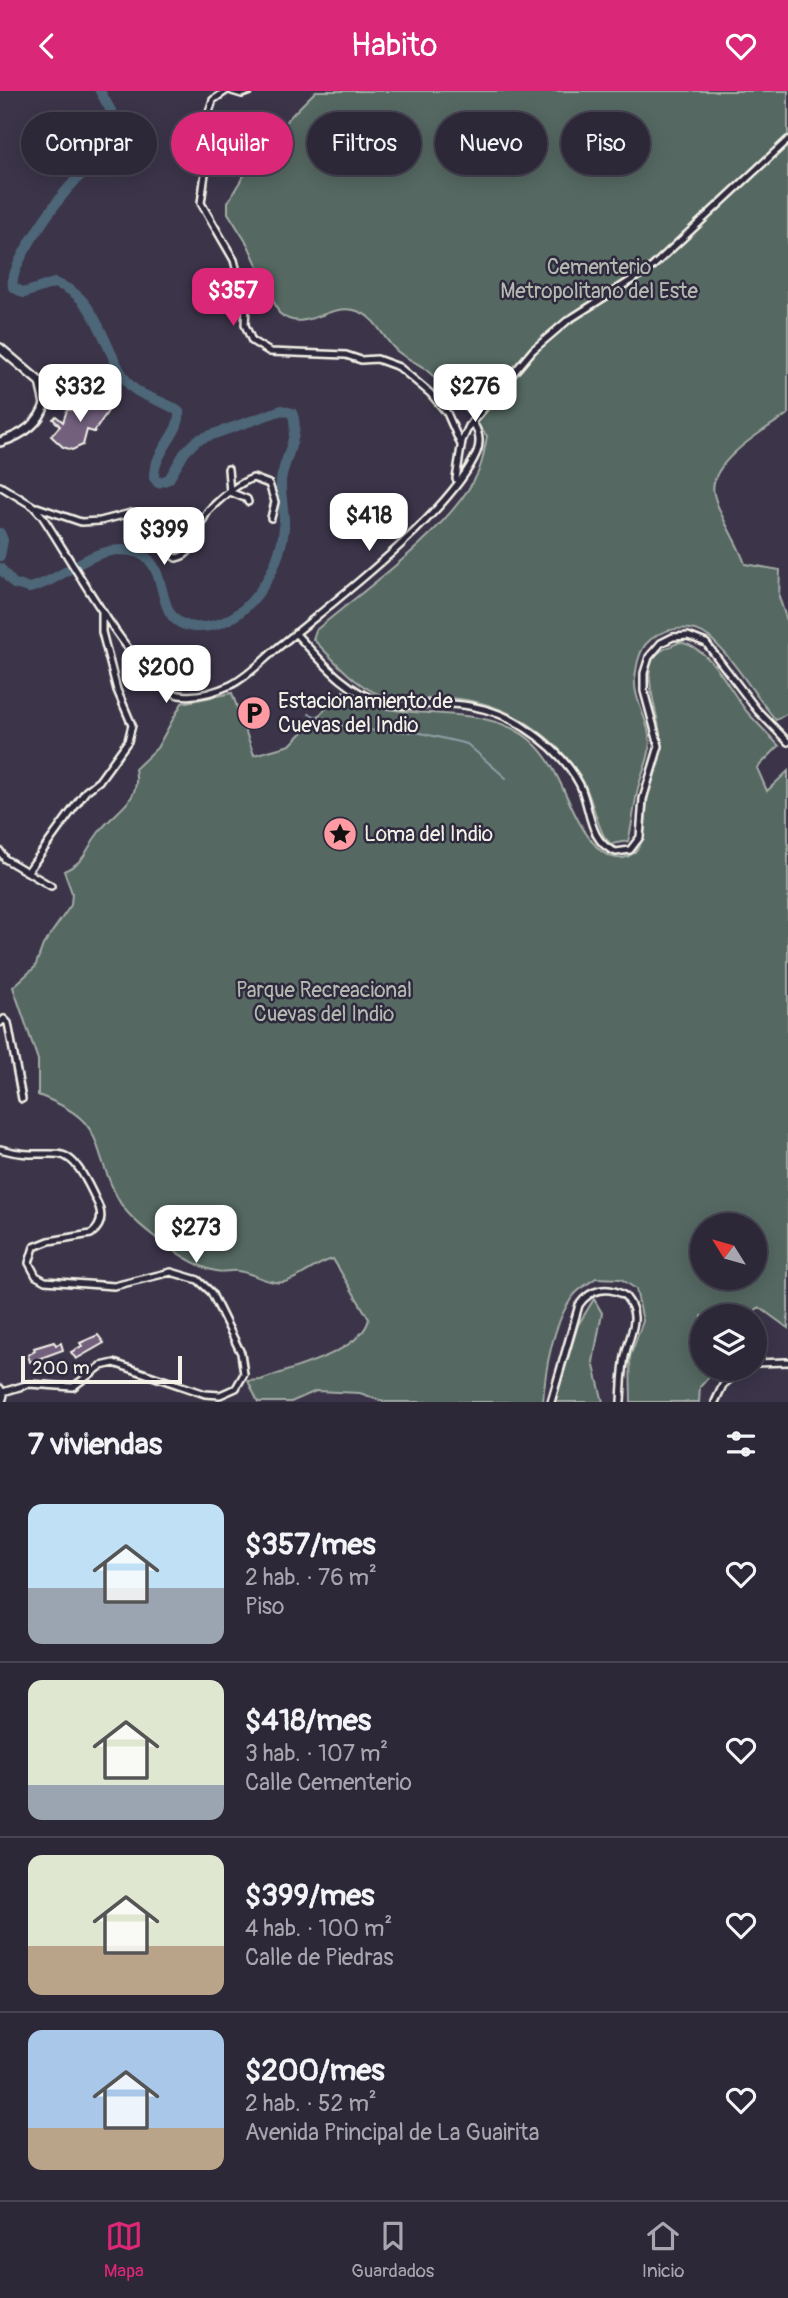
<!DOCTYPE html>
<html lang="es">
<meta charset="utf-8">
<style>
:root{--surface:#2d2838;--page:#393443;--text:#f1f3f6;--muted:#a7a6ae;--line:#484453;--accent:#db2777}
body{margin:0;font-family:Pangolin,sans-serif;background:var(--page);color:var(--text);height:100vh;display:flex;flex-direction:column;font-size:26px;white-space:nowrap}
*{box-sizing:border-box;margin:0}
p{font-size:23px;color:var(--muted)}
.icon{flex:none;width:38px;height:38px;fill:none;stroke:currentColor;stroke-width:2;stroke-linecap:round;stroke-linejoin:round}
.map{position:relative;height:1311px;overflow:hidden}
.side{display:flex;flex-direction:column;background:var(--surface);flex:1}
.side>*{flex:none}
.hud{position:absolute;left:21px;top:21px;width:747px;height:63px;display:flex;gap:14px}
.needle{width:46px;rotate:307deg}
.fabs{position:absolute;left:690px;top:1122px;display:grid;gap:14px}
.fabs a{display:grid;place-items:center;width:77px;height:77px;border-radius:50%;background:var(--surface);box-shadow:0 4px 18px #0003,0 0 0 2px var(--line);font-size:35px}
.scale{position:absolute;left:21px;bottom:18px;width:161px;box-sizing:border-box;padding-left:7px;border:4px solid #f4f1e8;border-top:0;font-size:19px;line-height:24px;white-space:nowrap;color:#f4f1e8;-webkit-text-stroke:5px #2f2a3d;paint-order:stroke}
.price{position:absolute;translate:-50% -60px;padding:0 16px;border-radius:14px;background:#fff;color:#222;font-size:23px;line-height:46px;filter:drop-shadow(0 2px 4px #0008)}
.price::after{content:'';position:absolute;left:50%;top:42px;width:21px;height:16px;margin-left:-10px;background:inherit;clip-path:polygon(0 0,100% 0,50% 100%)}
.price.current{background:var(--accent);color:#fff}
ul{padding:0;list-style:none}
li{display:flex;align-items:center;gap:21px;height:175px;padding:0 28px}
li+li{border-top:2px solid var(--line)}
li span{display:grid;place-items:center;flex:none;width:196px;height:140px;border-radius:14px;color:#555}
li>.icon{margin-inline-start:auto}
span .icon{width:84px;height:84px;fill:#fffc;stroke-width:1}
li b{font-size:30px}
h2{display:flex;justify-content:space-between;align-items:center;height:84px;padding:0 28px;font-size:30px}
.pill{padding:0 24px;border-radius:32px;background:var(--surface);box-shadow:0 4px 18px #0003,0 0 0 2px var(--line);font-size:24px;line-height:63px}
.pill.current{background:var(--accent);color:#fff}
header{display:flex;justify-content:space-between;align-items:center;height:91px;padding:0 28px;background:var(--accent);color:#fff;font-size:32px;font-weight:600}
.menu{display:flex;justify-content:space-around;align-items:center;height:98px;border-top:2px solid var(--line);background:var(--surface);font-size:19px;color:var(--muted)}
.menu a{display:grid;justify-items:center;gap:4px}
.menu .current{color:var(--accent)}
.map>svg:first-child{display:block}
.green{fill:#546862;stroke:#a4aca5;stroke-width:2;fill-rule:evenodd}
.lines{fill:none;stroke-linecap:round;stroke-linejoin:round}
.stream{stroke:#909ea5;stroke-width:2}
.river{stroke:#4e6678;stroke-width:10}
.building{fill:#72617d;stroke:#f4f1e8;stroke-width:2}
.minor-casing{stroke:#f4f1e8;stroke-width:10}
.tertiary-casing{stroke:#f4f1e8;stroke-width:12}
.minor{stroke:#2f2a3d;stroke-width:5}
.tertiary{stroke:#2f2a3d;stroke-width:7}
.labels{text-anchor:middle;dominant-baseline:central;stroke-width:5;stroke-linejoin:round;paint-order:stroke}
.park-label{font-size:21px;fill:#b4bab2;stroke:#2f2a3d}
.poi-label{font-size:21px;fill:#f4f1e8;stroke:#2f2a3d;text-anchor:start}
</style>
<header><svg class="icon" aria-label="back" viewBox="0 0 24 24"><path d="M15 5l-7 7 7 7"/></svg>Habito<svg class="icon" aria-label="heart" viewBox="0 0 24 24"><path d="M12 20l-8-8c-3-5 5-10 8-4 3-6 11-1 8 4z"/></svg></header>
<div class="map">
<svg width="788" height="1311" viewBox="0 0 788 1311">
<rect width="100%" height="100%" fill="#3c354a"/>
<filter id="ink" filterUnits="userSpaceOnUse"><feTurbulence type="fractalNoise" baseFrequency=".0143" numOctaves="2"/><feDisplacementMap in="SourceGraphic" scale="14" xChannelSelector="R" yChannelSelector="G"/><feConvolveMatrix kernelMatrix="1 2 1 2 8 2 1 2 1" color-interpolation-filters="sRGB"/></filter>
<g filter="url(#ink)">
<path class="green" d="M316,0H788V323C767,337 706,372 714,403C719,426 737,449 745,473L780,479L779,506L788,533V622L776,629C753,603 736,570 709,546C692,532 661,536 646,553C639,561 636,578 635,588C633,612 654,634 649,661C647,673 641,685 638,697C634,714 633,732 628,750L611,753L605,747C594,727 592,703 579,683C548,638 501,609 446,607C429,606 409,612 393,608C358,600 337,572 313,548L316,539C367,496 438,448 473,391C482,377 484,361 487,345C467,322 448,297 424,277C416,271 405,267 397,260C383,248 377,228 360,221C332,208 305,245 279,222L248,154L228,122V111C255,62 277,38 316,0Z
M680,551C714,559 728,598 748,622C758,633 769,644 779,655L757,677L767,700L788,680V1237L759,1216L749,1225H702V1278H716L700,1296L699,1311H631L630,1266L643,1230L636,1198L621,1188L596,1187C589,1192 579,1198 574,1204C553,1231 545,1279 543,1311H385L360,1302L316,1300L291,1311H258L248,1290L261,1289C290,1277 361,1262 369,1228L333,1168C315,1172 301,1188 284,1191C269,1194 252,1181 237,1180C230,1179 223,1182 216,1180C190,1175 130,1132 118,1108C88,1051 109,1031 38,1004V969L13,896L35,876L43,854L71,814L72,802L64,780C88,769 84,760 99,741C116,718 142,711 135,678L157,657L182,612L232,602L254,664L290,654L343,600C384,637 478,606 529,648C563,676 567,724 596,755C604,764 617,771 629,765C632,764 638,758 640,754C648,739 644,718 649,702C654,684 662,671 661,651C660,630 645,590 651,572C657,559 667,557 680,551ZM702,1134H754V1186H702Z
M594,1208L602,1222L593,1271L603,1311H555L578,1234Z"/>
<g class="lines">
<path class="stream" d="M309,623L356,639L416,641L467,653L506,687"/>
<path class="river" d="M0,442L3,449L0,465
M0,477L14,493L29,497C62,490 86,459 122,459C181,461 144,532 195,536C245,539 280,481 284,437C285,421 280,405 281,389C284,369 301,341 292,322L282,319L197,349L185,361L169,388L158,392L154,387C153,361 182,341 179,321C164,308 141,308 128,292C103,260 99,204 54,192L24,202L13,196C8,175 58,108 73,92C87,76 109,64 119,45L120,36L100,0"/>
</g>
<path class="building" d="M87,307L100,313L105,308L110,317L94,341L87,339L83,354L72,359L63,356L51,345L60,335L53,328L56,325L63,331L67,319L78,318Z
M98,1244L104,1252L76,1268L71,1261L82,1255L80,1252Z
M54,1251L56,1254L61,1252L63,1259L30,1271L28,1264L35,1260L34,1257Z"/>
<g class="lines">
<g class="minor-casing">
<path id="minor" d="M226,0L213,9L208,24L207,68L201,112L234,169L246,216L245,234L252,250L270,261L346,264L361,269L377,268L399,276L430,302L447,322L461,354
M232,0L242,3L250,0
M228,378L230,401L247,408L248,411
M456,388L462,350L469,335L533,259L567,230L652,176L788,49
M0,395L33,415L42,425C66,460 141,597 179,604C197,607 215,601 231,594C249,585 265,567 281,554C334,511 452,421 477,361C481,351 479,339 472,331
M37,416L81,431L100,430L131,422C152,432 157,456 176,467C199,463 196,434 209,419C221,407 238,392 253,387L269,393L275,411L271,427
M295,542C321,569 344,600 381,611C401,617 420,613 440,613C469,612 501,620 525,637C547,651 568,671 580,694C591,717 588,751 616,761L630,759L640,746L643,708L659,655L644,600V582L649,566L661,552L673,546L688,545L706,552L757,619L788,651
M0,760L5,768L51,795
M28,780L86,700L99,690L128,650L132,634L117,599L102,541V521
M0,932L4,928L8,932L22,1008
M0,1058C59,1075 64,1038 96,1109C103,1122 103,1134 91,1143L49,1150L34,1156L29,1172L36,1185L45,1190L114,1195L171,1181L198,1189L211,1201L241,1262L244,1283L236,1297L220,1304L205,1303L114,1272L101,1275L73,1296L29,1293L3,1301
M754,1272L788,1271
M0,1297L4,1304L2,1311
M551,1311L579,1214C590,1198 608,1194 625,1205C642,1225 631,1240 626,1261C622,1277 622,1295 621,1311
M715,1311L723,1294L742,1278"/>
</g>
<g class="tertiary-casing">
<path id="tertiary" d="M0,257L40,291L45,313C39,334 20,345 0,351"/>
</g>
<use href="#minor" class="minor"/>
<use href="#tertiary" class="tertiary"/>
</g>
</g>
<defs>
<g id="parking-disc" transform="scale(1.75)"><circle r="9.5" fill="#ff9aa2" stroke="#2f2a3d"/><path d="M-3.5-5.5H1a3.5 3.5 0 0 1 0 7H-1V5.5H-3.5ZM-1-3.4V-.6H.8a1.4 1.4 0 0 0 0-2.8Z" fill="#111"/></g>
<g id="sight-disc" transform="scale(1.75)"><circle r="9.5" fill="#ff9aa2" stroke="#2f2a3d"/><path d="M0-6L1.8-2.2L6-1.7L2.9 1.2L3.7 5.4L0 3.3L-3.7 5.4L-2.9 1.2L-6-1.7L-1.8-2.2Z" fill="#111"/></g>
</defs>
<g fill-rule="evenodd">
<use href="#parking-disc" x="254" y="622"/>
<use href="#sight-disc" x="340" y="743"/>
</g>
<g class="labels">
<g class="park-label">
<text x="599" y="176">Cementerio<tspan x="599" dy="24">Metropolitano del Este</tspan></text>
<text x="324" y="899">Parque Recreacional<tspan x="324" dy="24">Cuevas del Indio</tspan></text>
</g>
<g class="poi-label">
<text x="278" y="610">Estacionamiento de<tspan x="278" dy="24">Cuevas del Indio</tspan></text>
<text x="364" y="743">Loma del Indio</text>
</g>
</g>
</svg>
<div class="fabs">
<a><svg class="needle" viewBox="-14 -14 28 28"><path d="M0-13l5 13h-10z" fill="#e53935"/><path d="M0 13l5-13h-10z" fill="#a7a6ae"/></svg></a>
<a><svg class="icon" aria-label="layers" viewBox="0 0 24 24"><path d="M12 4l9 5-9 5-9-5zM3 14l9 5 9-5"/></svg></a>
</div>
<div class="scale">200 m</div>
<b class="price current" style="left:233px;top:237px">$357</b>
<b class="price" style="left:80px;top:333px">$332</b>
<b class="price" style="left:475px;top:333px">$276</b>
<b class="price" style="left:369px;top:462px">$418</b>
<b class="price" style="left:164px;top:476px">$399</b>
<b class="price" style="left:166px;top:614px">$200</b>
<b class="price" style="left:196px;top:1174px">$273</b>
<div class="hud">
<a class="pill">Comprar</a>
<a class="pill current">Alquilar</a>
<a class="pill">Filtros</a>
<a class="pill">Nuevo</a>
<a class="pill">Piso</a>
</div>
</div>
<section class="side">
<h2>7 viviendas<svg class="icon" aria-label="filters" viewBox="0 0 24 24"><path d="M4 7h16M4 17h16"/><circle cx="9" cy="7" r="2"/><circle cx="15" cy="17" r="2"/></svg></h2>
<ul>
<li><span style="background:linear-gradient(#bfe0f5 60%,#9aa5b1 0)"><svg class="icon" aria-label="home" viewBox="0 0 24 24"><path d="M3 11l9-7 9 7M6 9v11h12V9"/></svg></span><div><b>$357/mes</b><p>2 hab. · 76 m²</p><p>Piso</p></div><svg class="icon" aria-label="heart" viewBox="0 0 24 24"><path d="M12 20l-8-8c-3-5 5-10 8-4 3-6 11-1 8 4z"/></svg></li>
<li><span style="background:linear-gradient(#dfe7d0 75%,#9aa5b1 0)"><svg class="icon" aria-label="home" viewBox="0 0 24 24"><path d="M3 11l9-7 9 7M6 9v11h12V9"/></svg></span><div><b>$418/mes</b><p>3 hab. · 107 m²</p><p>Calle Cementerio</p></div><svg class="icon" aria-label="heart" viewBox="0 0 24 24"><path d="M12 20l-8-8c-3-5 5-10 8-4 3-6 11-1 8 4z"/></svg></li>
<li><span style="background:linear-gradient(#dfe7d0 65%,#b9a48a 0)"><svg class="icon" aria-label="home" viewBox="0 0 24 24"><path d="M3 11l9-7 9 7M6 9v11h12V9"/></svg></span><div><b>$399/mes</b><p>4 hab. · 100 m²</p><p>Calle de Piedras</p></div><svg class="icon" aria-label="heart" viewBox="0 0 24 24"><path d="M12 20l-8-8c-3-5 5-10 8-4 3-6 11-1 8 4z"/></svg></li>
<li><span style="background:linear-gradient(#a9c7e8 70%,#b9a48a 0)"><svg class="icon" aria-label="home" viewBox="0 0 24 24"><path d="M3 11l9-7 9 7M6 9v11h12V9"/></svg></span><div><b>$200/mes</b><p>2 hab. · 52 m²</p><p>Avenida Principal de La Guairita</p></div><svg class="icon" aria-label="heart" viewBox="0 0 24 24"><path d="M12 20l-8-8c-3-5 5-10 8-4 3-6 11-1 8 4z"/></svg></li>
</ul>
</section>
<nav class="menu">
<a class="current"><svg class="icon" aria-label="map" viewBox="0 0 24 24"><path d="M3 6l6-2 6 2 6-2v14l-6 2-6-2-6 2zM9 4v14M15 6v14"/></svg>Mapa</a>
<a><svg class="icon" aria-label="saved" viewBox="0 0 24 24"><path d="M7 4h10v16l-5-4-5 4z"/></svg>Guardados</a>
<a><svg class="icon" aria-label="home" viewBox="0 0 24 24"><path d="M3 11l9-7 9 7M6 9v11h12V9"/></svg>Inicio</a>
</nav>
